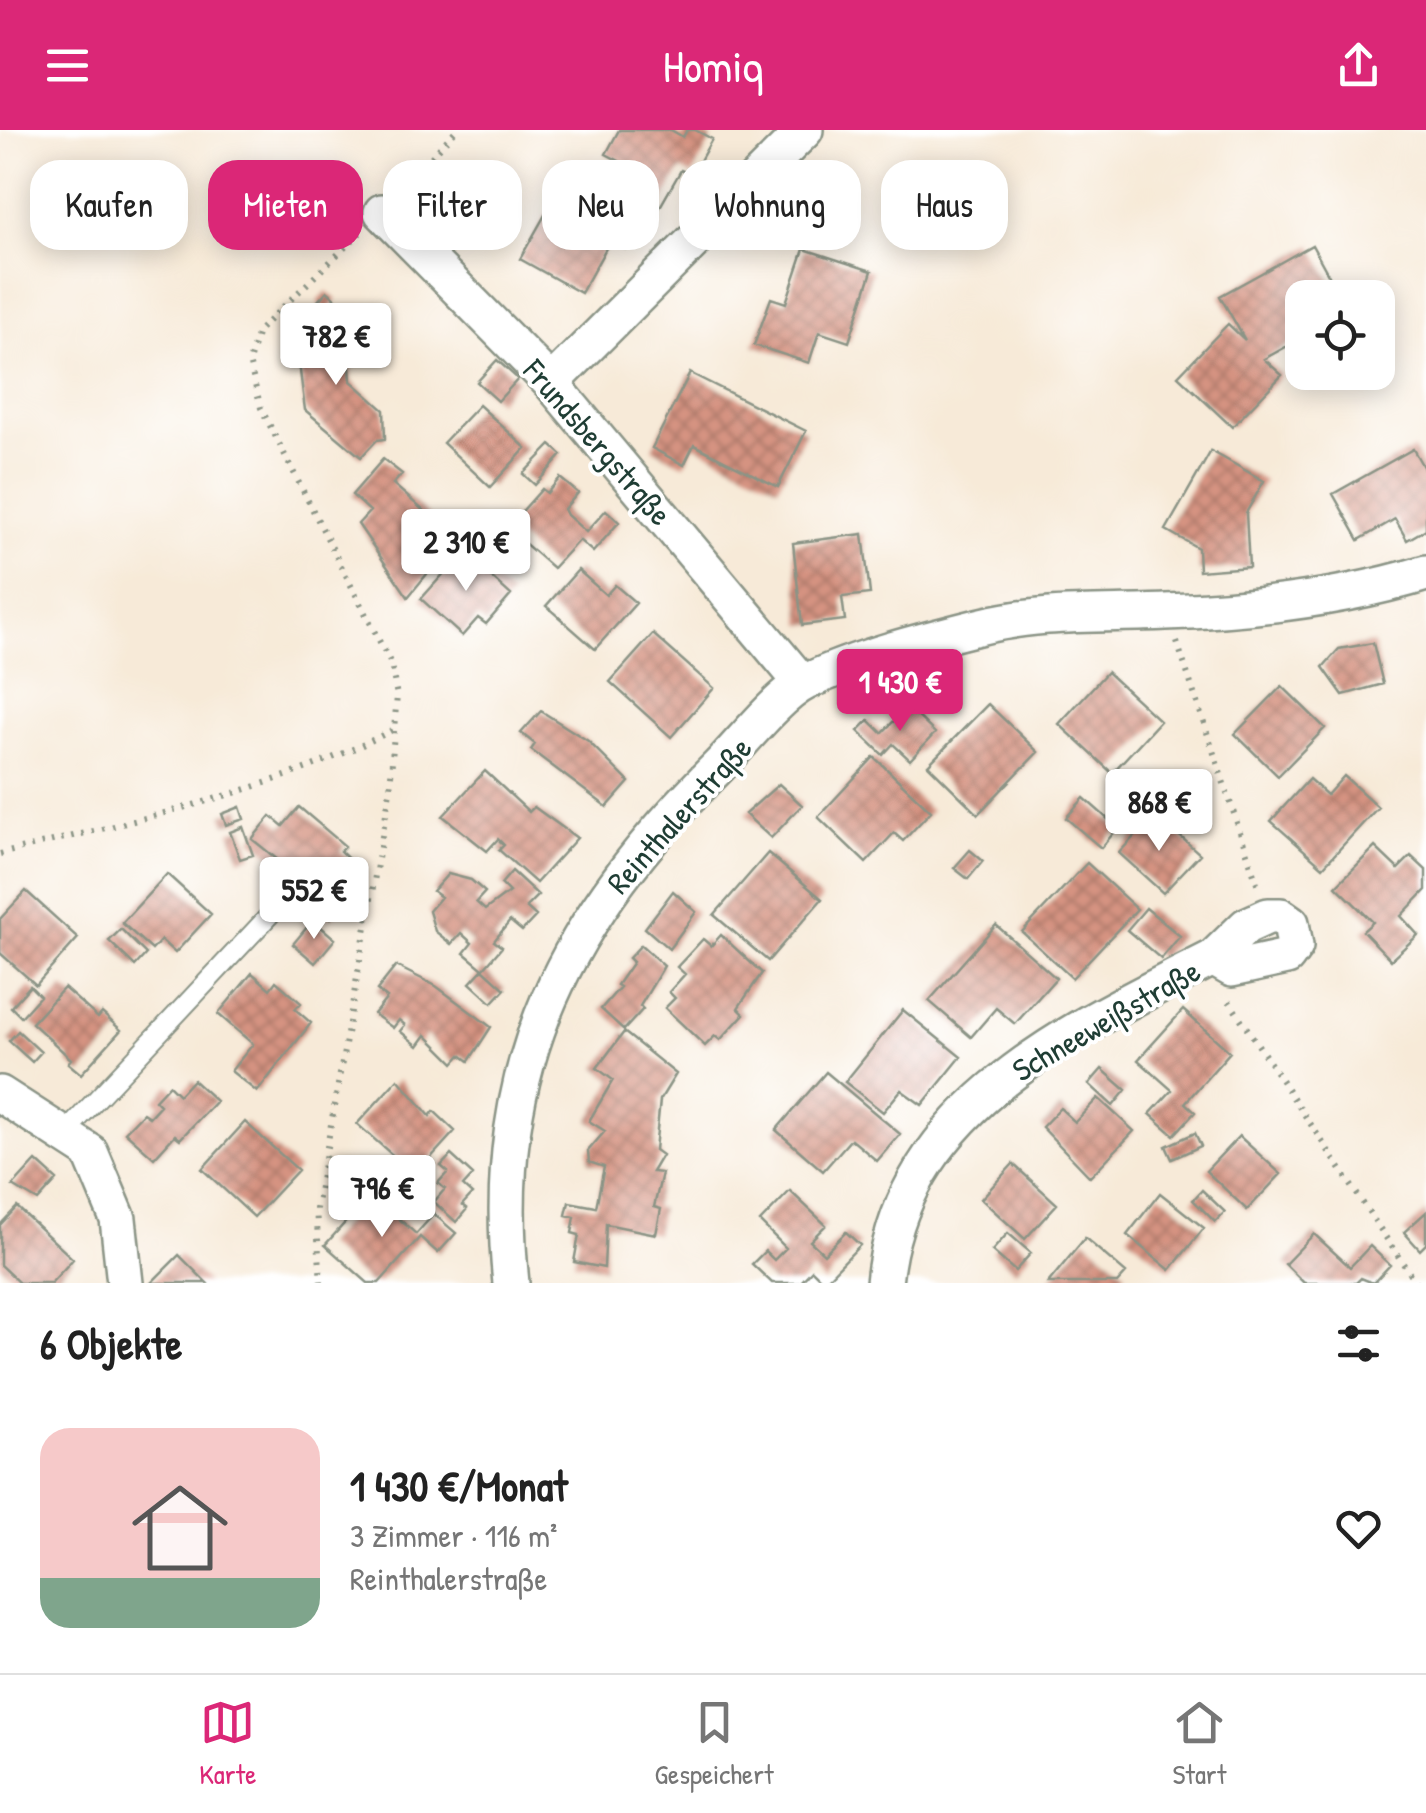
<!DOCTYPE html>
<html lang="de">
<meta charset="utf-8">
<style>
:root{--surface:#fff;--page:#f2f2f2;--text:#222;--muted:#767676;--line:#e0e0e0;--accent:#db2777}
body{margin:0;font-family:"Patrick Hand",sans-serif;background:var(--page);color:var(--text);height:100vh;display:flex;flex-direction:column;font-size:38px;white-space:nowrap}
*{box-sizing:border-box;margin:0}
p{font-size:32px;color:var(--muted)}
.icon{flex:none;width:55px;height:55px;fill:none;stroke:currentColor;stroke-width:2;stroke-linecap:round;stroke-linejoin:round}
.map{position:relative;height:1153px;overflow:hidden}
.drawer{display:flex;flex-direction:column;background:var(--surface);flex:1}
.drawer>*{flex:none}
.banner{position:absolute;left:30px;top:30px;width:1368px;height:90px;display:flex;gap:20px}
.controls{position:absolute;left:1285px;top:150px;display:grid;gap:20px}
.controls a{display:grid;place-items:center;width:110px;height:110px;border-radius:20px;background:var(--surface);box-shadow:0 5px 25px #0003;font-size:50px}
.price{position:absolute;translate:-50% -85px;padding:0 22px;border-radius:10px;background:#fff;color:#222;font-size:32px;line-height:65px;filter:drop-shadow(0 2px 5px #0008)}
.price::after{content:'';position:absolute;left:50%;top:60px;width:30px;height:22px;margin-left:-15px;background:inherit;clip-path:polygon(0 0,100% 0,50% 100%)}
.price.selected{background:var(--accent);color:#fff}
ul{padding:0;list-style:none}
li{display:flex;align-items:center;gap:30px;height:250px;padding:0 40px}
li+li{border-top:2px solid var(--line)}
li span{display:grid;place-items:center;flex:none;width:280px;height:200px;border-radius:30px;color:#555}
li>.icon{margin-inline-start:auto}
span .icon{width:120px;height:120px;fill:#fffc;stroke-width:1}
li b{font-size:42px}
h2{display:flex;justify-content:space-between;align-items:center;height:120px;padding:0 40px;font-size:42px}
.pill{padding:0 35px;border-radius:30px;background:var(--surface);box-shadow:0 5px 25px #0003;font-size:35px;line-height:90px}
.pill.selected{background:var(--accent);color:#fff}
header{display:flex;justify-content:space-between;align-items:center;height:130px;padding:0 40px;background:var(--accent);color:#fff;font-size:45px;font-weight:600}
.dock{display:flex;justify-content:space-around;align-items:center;height:140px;border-top:2px solid var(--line);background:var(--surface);font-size:28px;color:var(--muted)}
.dock a{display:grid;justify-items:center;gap:5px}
.dock .selected{color:var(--accent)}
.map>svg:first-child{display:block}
.building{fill:url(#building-cross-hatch)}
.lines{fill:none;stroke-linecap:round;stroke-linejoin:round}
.lane-casing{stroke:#8b9486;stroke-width:22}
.street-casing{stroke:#8b9486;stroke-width:40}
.path{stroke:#8b9486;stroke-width:6;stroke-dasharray:2.5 8;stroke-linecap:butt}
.lane{stroke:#fff;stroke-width:18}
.street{stroke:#fff;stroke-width:35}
.labels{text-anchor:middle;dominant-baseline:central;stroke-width:8;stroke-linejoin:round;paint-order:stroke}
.street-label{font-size:32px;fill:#1f3d34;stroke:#fff}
</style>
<header><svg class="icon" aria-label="menu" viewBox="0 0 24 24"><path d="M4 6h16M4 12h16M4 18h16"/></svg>Homiq<svg class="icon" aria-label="share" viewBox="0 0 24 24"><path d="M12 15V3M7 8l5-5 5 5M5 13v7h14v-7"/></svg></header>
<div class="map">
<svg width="1426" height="1153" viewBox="0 0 1426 1153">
<defs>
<pattern id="building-cross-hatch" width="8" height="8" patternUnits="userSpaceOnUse" patternTransform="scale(2.5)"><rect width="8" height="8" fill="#d59381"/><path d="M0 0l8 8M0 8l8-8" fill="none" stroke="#ac796a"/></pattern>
</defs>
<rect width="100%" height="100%" fill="#fff"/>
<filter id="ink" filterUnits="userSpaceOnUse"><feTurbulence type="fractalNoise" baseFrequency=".01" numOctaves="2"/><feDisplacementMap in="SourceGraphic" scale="20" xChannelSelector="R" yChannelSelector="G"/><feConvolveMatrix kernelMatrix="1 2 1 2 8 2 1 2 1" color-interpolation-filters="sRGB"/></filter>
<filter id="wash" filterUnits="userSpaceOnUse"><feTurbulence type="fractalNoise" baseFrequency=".0048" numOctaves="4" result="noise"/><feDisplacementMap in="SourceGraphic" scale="40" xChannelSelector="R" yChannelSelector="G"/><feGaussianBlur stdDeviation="2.25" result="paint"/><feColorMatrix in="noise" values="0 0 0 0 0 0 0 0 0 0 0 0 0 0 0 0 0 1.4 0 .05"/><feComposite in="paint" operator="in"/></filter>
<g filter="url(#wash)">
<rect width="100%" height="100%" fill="#f7ead8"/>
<g id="blocks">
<path class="building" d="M619,0H671L683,7L687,0H695L712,9L692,45L681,40L657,82L648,77L625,119L610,111L581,163L520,129L545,85L569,98L574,89L597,102L620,61L636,70L648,46L606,24Z
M1312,115L1341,168H1302V208L1264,229L1282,245L1232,297L1178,246L1228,194L1245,210L1220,166Z
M804,119L872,141L849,212L819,202L809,233L754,215L771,168L786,173Z
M327,161L337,170L327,181L317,172Z
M328,187L348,208L351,251L384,280L385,309L377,310L361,327L305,280L295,202Z
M497,230L518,249L498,271L477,252Z
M690,243L806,301L778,357L694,315L684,335L652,318Z
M479,275L526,318L490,357L443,313Z
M551,315L562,325L535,355L523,344Z
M1413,319L1426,342V399L1407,410L1395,389L1359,410L1333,364Z
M1211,321L1264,351L1246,383L1249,437L1199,441L1198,418L1166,400Z
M383,329L402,344L393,354L456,409L408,467L358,394L370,381L352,365Z
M560,348L578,363L564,379L567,385L586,402L606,380L619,392L593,422L579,410L553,438L507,398L542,359L547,363Z
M863,404L870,464L842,467L845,490L802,495L793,413Z
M467,418L484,433L480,437L511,465L486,494L478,488L462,506L421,469Z
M578,440L606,465L615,455L636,473L595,519L546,476Z
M653,504L714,558L671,607L610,552Z
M1373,513L1383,554L1343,565L1323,537L1339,519Z
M1107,542L1160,591L1112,643L1059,594Z
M1282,556L1325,598L1278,646L1235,604Z
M988,574L1038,622L978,684L928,635Z
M908,577L935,603L910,630L893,614L883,625L858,601L869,590L882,603Z
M541,581L588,611L629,652L607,677L531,620L535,614L521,603Z
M874,627L931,681L903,711L894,703L866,733L818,687Z
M485,641L529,682L534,677L577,708L536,753L499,720L504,715L498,709L487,721L443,686Z
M1344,646L1378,677L1323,737L1271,691L1309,649L1327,665Z
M779,654L802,675L771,708L745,684Z
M1084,668L1118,698L1101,718L1066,688Z
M240,677L244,689L226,695L222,684Z
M299,677L345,716L340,721L360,740L347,755L354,761L331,788L279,738L283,734L252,709L271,686L283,696Z
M1155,684L1200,724L1163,763L1119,723Z
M243,697L253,725L240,729L230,702Z
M1375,717L1398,739L1411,726L1426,740V760L1401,786L1418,805L1391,830L1363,801L1373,792L1336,756Z
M970,720L983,731L968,749L954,738Z
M768,723L822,769L768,831L714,785Z
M1087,733L1137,779L1072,848L1022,802Z
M512,741L538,765L526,777L536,786L522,801L510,791L494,811L502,817L483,839L464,823L472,813L461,803L451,814L435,801L429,781L441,767L433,761L448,744L471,750L485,762L476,772L485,780L509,762L501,754Z
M167,744L211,784L175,823L161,810L152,820L122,793Z
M26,761L78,808L36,855L0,823V789Z
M673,761L696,782L669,819L645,798Z
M1146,778L1180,806L1161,829L1127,800Z
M313,790L335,809L315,833L293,814Z
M996,795L1056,848L1015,894L996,878L971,907L929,871Z
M121,799L146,824L135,836L109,811Z
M721,805L762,843L738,878L744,884L720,910L715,906L705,916L665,878L675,868L669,862L685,844L677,837L703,809L711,816Z
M641,815L664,836L640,876L643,879L624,900L601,879L620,857L617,855L633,832L629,828Z
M396,836L436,856L491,897L469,931L461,925L454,933L426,905L418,916L400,901L405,895L399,890L393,898L374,884L387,868L377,860Z
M483,839L505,859L492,873L470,853Z
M252,843L270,859L276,851L301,873L295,879L311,893L257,962L231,941L253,914L218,884Z
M30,856L40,866L21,887L11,877Z
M64,858L98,888L102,883L121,900L81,944L68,933L71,929L32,893Z
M903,880L961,927L922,975L901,960L883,982L845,952Z
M1183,880L1230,922L1185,973L1195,982L1174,1005L1150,984L1172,960L1138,930Z
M18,901L41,922L32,932L9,911Z
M624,902L676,944L660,970L655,1020L662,1025L652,1042L662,1043L654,1077L661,1079L656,1104L606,1094L604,1138L574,1132L579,1105L572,1103L575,1087L566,1085L569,1072L596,1077L604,1037L589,1032L588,1021L605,1001L589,991L613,950L597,938Z
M1102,939L1126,960L1113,976L1089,954Z
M826,942L900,1004L877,1031L851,1009L823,1041L776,1000Z
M398,949L430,986L434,981L455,1001L415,1045L357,994Z
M193,950L216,971L180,1009L175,1005L154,1028L125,1002L143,983L149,987L160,975L155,970L169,955L179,965Z
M1098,968L1134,1001L1090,1047L1042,997L1060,978L1075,992Z
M245,992L298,1040L254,1087L202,1039Z
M1195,1003L1201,1016L1172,1029L1166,1016Z
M1239,1006L1281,1044L1247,1080L1206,1041Z
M451,1025L473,1045L463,1056L472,1064L462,1075L467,1079L456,1092L434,1072L445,1059L438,1053L448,1042L441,1036Z
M36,1031L57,1050L38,1071L13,1056Z
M1013,1034L1057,1074L1025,1109L981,1069Z
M1202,1060L1225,1082L1215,1092L1193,1070Z
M790,1061L826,1095L810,1111L824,1124L846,1102L860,1115L824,1152L812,1140L800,1153H772L752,1134L765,1121L774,1130L786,1118L760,1092Z
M1160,1063L1204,1098L1170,1140L1127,1105Z
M371,1064L416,1104L434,1084L456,1103L438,1123L420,1107L379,1153H368L325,1115Z
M17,1077L73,1129L51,1153H19L0,1135V1095Z
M1426,1082V1114L1420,1120L1404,1102Z
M1008,1103L1031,1123L1015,1141L992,1121Z
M1314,1104L1350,1137L1370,1116L1390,1135L1373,1153L1361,1148L1356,1153H1304L1285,1134Z
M1085,1108L1126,1143L1117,1153H1048Z
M179,1125L207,1153H151Z"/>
</g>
</g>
<g filter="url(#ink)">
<use href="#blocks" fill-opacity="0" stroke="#8b9486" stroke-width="2.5"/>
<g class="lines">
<g class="lane-casing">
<path id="lane" d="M63,1005L281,773"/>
</g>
<g class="street-casing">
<path id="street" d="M382,82L551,253L802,553
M551,253L805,0
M1268,786H1281L1291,793L1295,816L1287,827L1232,839L1213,828L1246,796Z
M0,964L90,1022L118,1089L125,1153
M511,1153C488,933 567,787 719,636C741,614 779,565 806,552C858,527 922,511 978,497C1040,481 1103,485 1166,482C1254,479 1341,469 1426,443
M884,1153C901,976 1073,899 1213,828"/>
</g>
<path class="path" d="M403,58L456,0
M1177,512L1258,756
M0,724C127,692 278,661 394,599L397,566L391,534L261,278L249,232L258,201L360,103
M1229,871L1416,1153
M321,1153L316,1079L390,661L394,601"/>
<use href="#lane" class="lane"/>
<use href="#street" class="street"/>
</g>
</g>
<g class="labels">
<g class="street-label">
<text transform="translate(598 312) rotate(49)">Frundsbergstraße</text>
<text transform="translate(679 685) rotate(-48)">Reinthalerstraße</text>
<text transform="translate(1106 890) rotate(-30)">Schneeweißstraße</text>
</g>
</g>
</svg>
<div class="controls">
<a><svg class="icon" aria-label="locate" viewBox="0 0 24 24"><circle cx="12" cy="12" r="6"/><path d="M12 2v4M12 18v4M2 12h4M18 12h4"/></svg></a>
</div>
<b class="price" style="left:336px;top:258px">782 €</b>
<b class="price" style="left:466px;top:464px">2 310 €</b>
<b class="price selected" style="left:900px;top:604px">1 430 €</b>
<b class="price" style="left:1159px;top:724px">868 €</b>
<b class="price" style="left:314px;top:812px">552 €</b>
<b class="price" style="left:382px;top:1110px">796 €</b>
<div class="banner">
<a class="pill">Kaufen</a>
<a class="pill selected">Mieten</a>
<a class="pill">Filter</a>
<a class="pill">Neu</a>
<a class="pill">Wohnung</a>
<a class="pill">Haus</a>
</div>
</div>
<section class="drawer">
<h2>6 Objekte<svg class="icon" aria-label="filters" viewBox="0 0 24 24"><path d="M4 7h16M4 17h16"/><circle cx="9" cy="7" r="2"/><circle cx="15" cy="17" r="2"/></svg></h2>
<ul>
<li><span style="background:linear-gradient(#f6c9c9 75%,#7fa58c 0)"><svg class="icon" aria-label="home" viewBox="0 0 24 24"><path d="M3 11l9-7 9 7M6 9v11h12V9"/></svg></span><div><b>1 430 €/Monat</b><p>3 Zimmer · 116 m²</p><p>Reinthalerstraße</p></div><svg class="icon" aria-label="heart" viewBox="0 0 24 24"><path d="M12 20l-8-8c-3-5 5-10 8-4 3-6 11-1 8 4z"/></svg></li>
</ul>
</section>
<nav class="dock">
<a class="selected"><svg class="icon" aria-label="map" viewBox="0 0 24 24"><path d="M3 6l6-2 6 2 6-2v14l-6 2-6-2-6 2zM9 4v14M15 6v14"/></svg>Karte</a>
<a><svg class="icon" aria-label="saved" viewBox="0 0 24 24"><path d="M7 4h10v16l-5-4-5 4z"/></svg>Gespeichert</a>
<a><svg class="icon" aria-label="home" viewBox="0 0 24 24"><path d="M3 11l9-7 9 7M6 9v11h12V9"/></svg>Start</a>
</nav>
